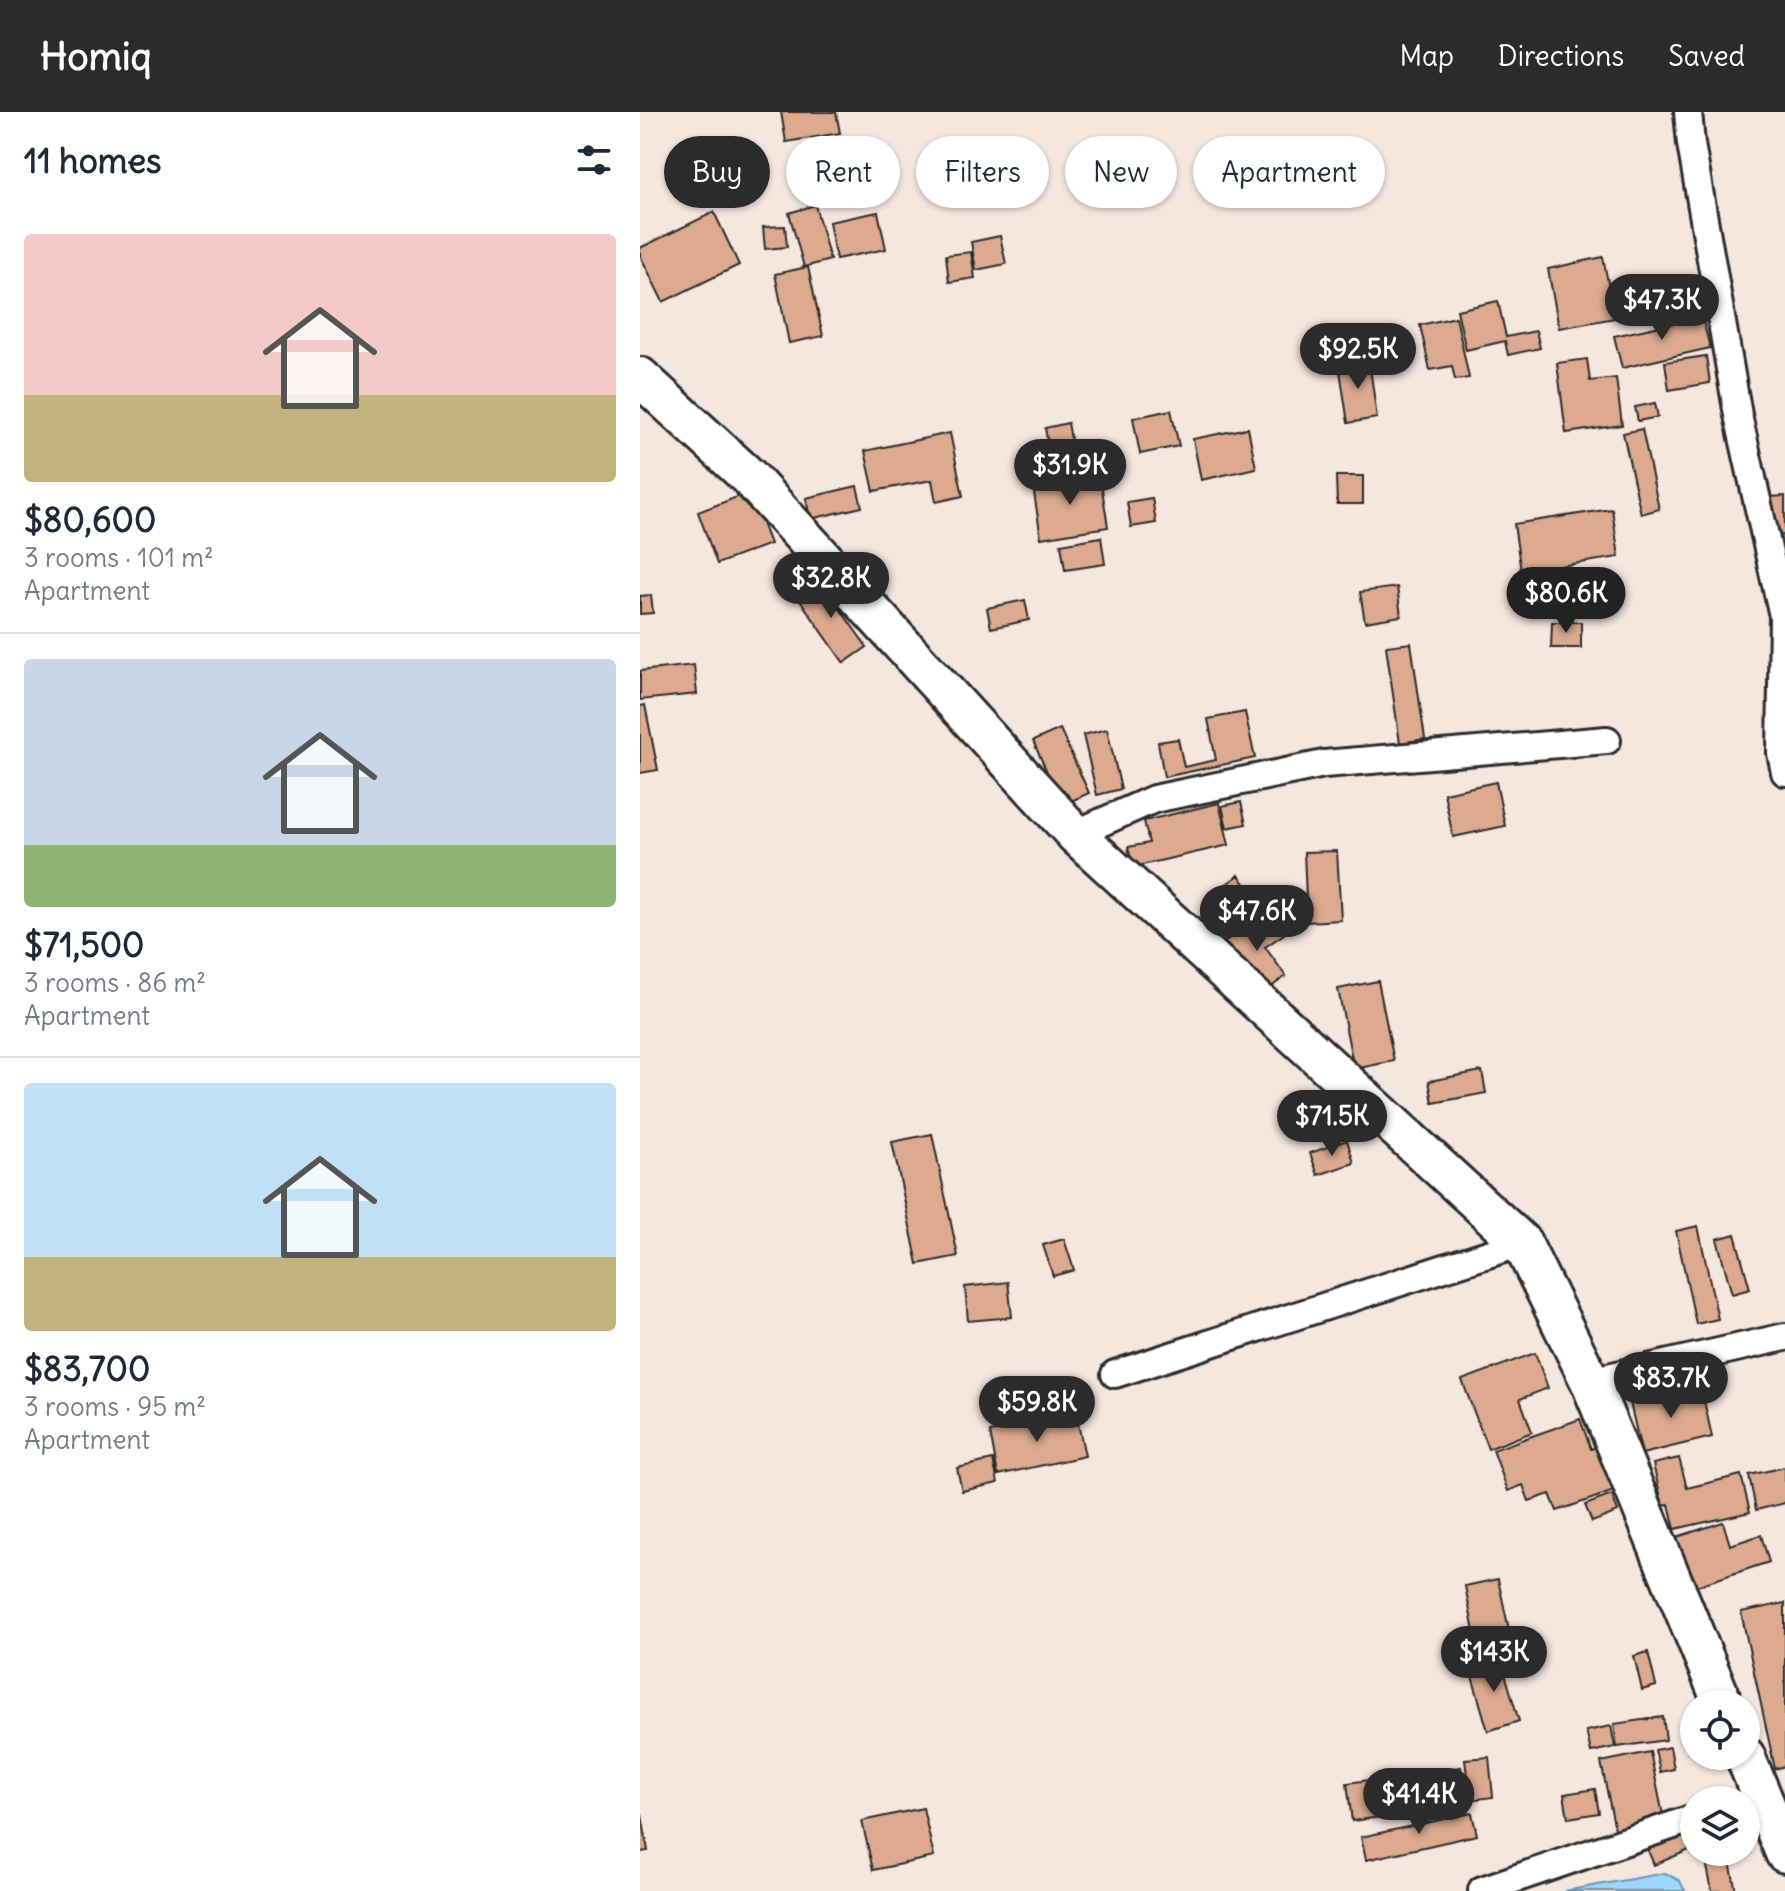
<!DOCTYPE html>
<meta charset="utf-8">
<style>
:root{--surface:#fff;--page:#f6f6f7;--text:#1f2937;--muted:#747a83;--line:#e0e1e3;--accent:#2b2b2b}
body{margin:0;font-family:Delius,sans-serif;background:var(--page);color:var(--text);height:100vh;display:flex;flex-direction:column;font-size:30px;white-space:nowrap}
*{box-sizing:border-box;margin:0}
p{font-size:26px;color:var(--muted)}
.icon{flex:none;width:44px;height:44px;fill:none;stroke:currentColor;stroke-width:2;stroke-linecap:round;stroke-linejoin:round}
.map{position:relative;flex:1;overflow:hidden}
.details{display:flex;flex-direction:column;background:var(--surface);width:640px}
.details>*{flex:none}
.top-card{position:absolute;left:24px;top:24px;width:760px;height:72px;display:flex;gap:16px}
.tools{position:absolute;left:1040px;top:1578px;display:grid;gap:16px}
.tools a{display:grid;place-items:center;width:80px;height:80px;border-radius:50%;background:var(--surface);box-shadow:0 2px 6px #0004;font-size:40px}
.price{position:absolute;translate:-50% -68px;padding:0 18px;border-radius:28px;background:var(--accent);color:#fff;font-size:26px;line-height:52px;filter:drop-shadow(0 2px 4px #0008)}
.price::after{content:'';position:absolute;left:50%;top:48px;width:24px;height:18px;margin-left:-12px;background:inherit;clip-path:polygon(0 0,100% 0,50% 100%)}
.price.active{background:#222;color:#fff}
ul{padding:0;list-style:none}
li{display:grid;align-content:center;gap:16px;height:424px;padding:0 24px}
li+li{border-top:2px solid var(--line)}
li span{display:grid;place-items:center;height:248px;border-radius:8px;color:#555}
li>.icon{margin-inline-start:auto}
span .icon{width:144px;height:144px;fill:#fffc;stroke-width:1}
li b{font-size:34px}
h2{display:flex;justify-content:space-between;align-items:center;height:96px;padding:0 24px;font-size:34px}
.tag{padding:0 28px;border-radius:36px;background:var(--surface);box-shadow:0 2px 6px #0004;font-size:28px;line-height:72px}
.tag.active{background:var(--accent);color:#fff}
header{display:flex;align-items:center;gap:48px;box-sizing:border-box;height:112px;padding:0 40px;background:var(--accent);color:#fff}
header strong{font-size:38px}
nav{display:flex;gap:44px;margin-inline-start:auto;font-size:28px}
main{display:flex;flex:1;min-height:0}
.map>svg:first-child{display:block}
.water{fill:#9dd7fd;stroke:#6f92a9;stroke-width:2}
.building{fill:#ddaa90;stroke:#2b2b2b;stroke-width:2}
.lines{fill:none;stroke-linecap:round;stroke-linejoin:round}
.street-casing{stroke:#2b2b2b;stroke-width:32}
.secondary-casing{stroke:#2b2b2b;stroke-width:44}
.street{stroke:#fff;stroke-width:26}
.secondary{stroke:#fff;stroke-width:38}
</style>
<header>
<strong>Homiq</strong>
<nav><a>Map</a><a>Directions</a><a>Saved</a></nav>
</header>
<main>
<section class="details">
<h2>11 homes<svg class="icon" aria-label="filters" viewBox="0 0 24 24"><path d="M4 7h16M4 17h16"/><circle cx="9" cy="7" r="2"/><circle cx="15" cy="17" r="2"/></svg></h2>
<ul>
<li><span style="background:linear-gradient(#f6c9c9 65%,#c2b280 0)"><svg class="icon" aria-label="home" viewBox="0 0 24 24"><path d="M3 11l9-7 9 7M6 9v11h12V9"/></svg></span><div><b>$80,600</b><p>3 rooms · 101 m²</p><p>Apartment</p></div></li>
<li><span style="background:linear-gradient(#c9d6e8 75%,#8fb573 0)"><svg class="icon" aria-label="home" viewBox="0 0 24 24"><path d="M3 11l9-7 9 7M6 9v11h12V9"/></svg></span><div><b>$71,500</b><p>3 rooms · 86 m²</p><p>Apartment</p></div></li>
<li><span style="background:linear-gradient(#bfe0f5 70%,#c2b280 0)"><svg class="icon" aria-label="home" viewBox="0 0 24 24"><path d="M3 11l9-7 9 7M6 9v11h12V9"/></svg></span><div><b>$83,700</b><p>3 rooms · 95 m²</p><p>Apartment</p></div></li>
</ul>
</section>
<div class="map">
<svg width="1145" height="1779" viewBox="0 0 1145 1779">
<rect width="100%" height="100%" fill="#f5e6de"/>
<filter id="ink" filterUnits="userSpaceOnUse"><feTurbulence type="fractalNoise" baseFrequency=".0125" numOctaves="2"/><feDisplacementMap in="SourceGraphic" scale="16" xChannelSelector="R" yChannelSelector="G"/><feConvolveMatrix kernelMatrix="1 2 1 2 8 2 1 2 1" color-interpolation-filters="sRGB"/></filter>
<g filter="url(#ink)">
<path class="water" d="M1025,1761L1040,1769L1045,1779H924Z"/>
<path class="building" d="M141,0H196L200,21L146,30Z
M497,49L500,78L480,81L476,51Z
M358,57L362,82L322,87L319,62Z
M175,93L190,148L164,155L149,101Z
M74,100L99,153L23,190L0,143V136Z
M238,100L246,137L196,147L189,110Z
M145,114L147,135L125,137L123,115Z
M360,124L366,152L336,158L331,130Z
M331,140L335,166L309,170L306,143Z
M963,145L975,206L919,216L908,157Z
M168,155L183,224L149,231L135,162Z
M858,189L866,225L896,219L900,236L868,243L865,229L826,238L817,198Z
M816,205L829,266L815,268L812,254L790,258L780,213Z
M1062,205L1070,236L982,256L974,224Z
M1066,244L1070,271L1029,278L1025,250Z
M947,247L950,269L976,266L982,313L926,321L917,251Z
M729,248L737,306L708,311L699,252Z
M1015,291L1018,305L998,309L995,295Z
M531,298L539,334L500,342L493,306Z
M428,311L432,333L409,338L405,316Z
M608,316L616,356L561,368L553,327Z
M1002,317L1019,397L1001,402L983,321Z
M310,321L323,384L296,390L292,368L234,379L225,339Z
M460,364L468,415L401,426L393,374Z
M696,364H723V392H697Z
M217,374L222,395L170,407L166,386Z
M110,380L130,432L77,452L58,400Z
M1145,384V423L1133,424L1130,385Z
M512,386L516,411L491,415L487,390Z
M972,397L979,445L881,460L874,412Z
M461,425L465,452L425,458L421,432Z
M177,465L227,535L204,551L155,481Z
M757,475L761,504L725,510L720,480Z
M11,483L13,501L0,502V484Z
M385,488L389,508L351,516L347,496Z
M912,510H941V536H911Z
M771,531L785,627L760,631L746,534Z
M54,553L57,582L0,588V559Z
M5,593L18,658L0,661V594Z
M605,600L615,646L524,665L518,630L538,627L544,655L576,648L568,607Z
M420,617L449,681L422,693L393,629Z
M467,617L481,677L457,683L443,623Z
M856,670L865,714L813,725L804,681Z
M601,690L606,712L587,716L582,694Z
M579,691L589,733L493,755L488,735L509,731L504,709Z
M697,739L701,808L667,810L664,740Z
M599,763L624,799L598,818L573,782Z
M628,799L644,822L625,835L646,864L619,884L581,832Z
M738,869L754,949L714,957L698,877Z
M842,959L846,981L793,991L789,969Z
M292,1022L318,1144L278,1152L252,1030Z
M707,1028L714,1051L678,1063L670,1041Z
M1058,1114L1078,1207L1056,1212L1036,1119Z
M1095,1122L1110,1177L1092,1182L1077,1127Z
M424,1127L434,1158L413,1164L403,1133Z
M368,1170L372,1205L328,1209L325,1175Z
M895,1241L908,1276L880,1287L892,1320L848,1337L822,1268Z
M1061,1275L1072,1325L1002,1342L990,1291Z
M436,1302L445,1344L358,1363L350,1320Z
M940,1307L951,1337L961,1333L977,1378L917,1399L910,1382L889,1389L883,1373L868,1379L853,1338Z
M1039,1346L1047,1376L1101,1363L1110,1400L1035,1417L1029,1392L1023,1394L1013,1352Z
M353,1348L358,1371L322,1379L317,1356Z
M1145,1355V1391L1116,1398L1109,1363Z
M972,1383L978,1400L952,1410L945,1393Z
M1083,1410L1090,1433L1121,1423L1129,1450L1053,1475L1037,1425Z
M858,1467L869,1518L835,1525L825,1474Z
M1145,1491V1654L1135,1657L1101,1500Z
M1008,1540L1016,1574L1002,1578L994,1544Z
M860,1545L879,1609L848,1619L829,1554Z
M1023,1605L1026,1628L977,1635L974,1612Z
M971,1614L975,1635L951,1640L946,1619Z
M1030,1635L1034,1657L1020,1660L1015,1638Z
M1010,1640L1025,1713L976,1722L961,1650Z
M849,1645L853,1685L830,1688L825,1647Z
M821,1655L826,1693L712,1709L707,1671Z
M955,1677L959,1701L928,1706L924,1682Z
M283,1696L294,1745L233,1758L222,1709Z
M832,1701L837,1723L726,1748L721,1725Z
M0,1703H2L8,1739L0,1740Z
M1049,1714L1054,1726V1736L1014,1753L1007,1736L1002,1738L1001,1735Z
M1064,1740H1088L1096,1779H1072Z"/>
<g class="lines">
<g class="street-casing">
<path id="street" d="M1048,0L1051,32L1098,303L1143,504L1141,641L1145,660
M435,722L514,687L684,652L967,628
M475,1262L882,1131
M950,1269L1145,1225
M842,1778L1054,1706"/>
</g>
<g class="secondary-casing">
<path id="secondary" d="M0,265L109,365L435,722L882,1131L950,1269L1083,1592
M1105,1644L1145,1741"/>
</g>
<use href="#street" class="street"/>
<use href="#secondary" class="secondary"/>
</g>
</g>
</svg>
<div class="tools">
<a><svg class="icon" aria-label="locate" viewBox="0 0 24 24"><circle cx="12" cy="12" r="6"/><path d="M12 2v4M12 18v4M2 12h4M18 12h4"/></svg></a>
<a><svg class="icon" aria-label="layers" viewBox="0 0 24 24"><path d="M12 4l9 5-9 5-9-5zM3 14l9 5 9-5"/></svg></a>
</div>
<b class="price" style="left:1022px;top:230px">$47.3K</b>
<b class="price" style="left:718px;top:279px">$92.5K</b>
<b class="price" style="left:430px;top:395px">$31.9K</b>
<b class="price" style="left:191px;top:508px">$32.8K</b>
<b class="price active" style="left:926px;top:523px">$80.6K</b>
<b class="price" style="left:617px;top:841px">$47.6K</b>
<b class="price" style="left:692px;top:1046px">$71.5K</b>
<b class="price" style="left:1031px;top:1308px">$83.7K</b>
<b class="price" style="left:397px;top:1332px">$59.8K</b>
<b class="price" style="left:854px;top:1582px">$143K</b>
<b class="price" style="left:779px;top:1724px">$41.4K</b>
<div class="top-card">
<a class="tag active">Buy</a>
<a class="tag">Rent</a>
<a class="tag">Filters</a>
<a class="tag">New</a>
<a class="tag">Apartment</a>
</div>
</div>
</main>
